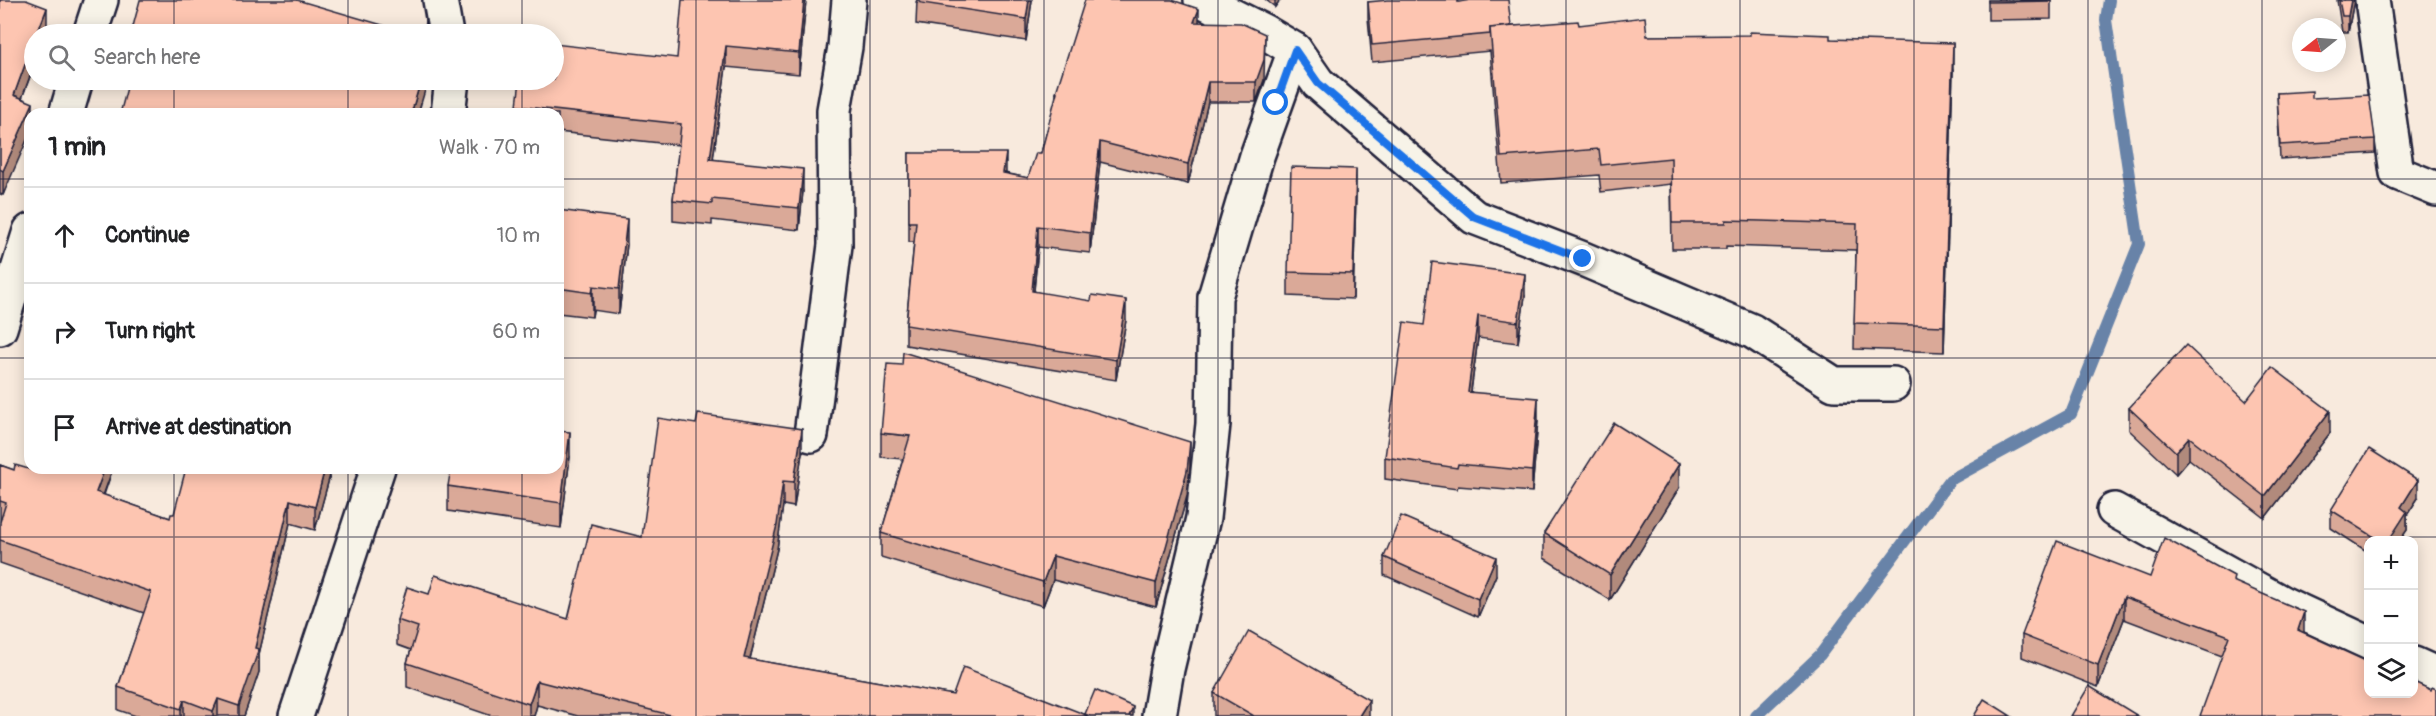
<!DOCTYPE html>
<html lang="en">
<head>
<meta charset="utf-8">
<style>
  :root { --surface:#fff; --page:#f6f6f6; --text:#202124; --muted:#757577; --line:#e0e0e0 }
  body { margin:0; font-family:Pangolin,sans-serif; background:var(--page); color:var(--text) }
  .controls { position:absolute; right:18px; bottom:18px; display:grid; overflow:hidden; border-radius:12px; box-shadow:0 3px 15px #0003 }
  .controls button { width:54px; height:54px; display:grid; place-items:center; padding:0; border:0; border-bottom:2px solid var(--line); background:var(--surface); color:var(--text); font:30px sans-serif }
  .compass { position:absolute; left:2292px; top:18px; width:54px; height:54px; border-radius:50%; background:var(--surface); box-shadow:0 3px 15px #0003; rotate:253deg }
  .stop { position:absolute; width:18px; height:18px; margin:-14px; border:4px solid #1a73e8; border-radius:50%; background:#fff }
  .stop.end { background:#1a73e8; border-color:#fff; box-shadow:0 2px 6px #0008 }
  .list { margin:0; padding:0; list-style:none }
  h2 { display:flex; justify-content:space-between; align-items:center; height:78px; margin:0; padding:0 24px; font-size:26px }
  h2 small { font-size:20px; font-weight:400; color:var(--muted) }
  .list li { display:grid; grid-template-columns:39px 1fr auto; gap:18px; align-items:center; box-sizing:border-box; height:96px; padding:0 24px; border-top:2px solid var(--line) }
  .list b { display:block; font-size:22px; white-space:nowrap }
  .list em { font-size:20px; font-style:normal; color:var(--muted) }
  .icon { flex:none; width:33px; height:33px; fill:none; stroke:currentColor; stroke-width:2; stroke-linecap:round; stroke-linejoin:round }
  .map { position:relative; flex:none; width:2436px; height:716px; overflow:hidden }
  .search { position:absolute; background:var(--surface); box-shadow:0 3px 15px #0003; left:24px; top:24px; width:540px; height:66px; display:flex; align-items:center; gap:15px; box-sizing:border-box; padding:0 21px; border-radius:33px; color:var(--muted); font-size:22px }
  .panel { position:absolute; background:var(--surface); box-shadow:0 3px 15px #0003; left:24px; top:108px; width:540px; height:366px; border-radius:18px }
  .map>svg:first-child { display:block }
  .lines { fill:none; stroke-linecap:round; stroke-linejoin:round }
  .stream { stroke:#6883a8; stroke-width:12 }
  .minor-casing { stroke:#22223b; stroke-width:38 }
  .minor { stroke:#f7f3e8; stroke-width:33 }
  .wall { fill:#daa998; stroke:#22223b; stroke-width:1.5 }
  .shaded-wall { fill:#b18a7c; stroke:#22223b; stroke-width:1.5 }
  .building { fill:#fdc5b1; stroke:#22223b; stroke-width:1.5 }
  .route { stroke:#1a73e8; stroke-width:8 }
  .grid { fill:none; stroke:#22223b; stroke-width:1.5; stroke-opacity:0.55 }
</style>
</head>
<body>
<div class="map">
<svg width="2436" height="716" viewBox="0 0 2436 716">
  <rect width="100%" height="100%" fill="#f8eadd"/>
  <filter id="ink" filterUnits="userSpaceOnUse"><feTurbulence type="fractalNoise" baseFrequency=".0167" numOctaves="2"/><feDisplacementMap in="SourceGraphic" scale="12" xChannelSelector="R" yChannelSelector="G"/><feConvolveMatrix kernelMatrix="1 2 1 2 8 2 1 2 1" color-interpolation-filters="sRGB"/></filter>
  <g filter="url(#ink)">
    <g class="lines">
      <!-- stream -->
      <polyline class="stream" points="1756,716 1820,655 1950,480 2071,414 2139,244 2106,20 2109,0"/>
      <defs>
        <g id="minor">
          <polyline points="440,0 446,34"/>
          <polyline points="1201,0 1263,31 1295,50 1318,83 1474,217 1583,259 1752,331 1834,384 1893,384"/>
          <polyline points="2372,0 2397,173 2436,189"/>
          <polyline points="90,34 101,0"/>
          <polyline points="66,114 76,80"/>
          <polyline points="448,114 452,80"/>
          <polyline points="0,328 30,231"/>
          <polyline points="811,435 835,245 834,110 845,47 849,0"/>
          <polyline points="2114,510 2282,603 2368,643"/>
          <polyline points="2414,664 2436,674"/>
          <polyline points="296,716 378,468"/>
          <polyline points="1159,716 1167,669 1203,518 1213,424 1215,297 1257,156 1295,50"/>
        </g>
      </defs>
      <!-- minor casing -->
      <use href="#minor" class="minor-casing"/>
      <!-- minor -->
      <use href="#minor" class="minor"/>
    </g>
    <!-- wall -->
    <g class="wall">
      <polygon points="0,0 47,32 22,98 33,114 3,195 0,194"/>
      <polygon points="806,0 799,74 726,67 713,159 803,191 799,230 712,220 712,225 673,221 673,200 679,145 558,132 558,114 517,114 517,106 677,58"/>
      <polygon points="917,0 1032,0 1026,41 916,24"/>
      <polygon points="1266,0 1280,0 1275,7"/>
      <polygon points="1988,0 2051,0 2051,19 1988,20"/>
      <polygon points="2337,0 2354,0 2348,32 2342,32"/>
      <polygon points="1368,2 1458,2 1511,26 1579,25 1647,36 1830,39 1953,70 1944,352 1854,349 1856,250 1726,246 1726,249 1672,249 1671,184 1601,192 1599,175 1501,183 1490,51 1372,62 1368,18"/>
      <polygon points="1199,22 1264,80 1256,102 1208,102 1188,184 1100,162 1090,253 1038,247 1034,291 1126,320 1116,380 906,345 906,325 914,242 909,242 909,153 1028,178 1041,153 1056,98 1056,92"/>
      <polygon points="2277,93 2312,98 2375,139 2375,153 2280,159"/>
      <polygon points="1356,194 1353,299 1288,296 1288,272"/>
      <polygon points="558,210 627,244 619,314 593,310 592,317 558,313"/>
      <polygon points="1525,296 1518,343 1478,338 1471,392 1538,420 1532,492 1458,486 1457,489 1385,479 1385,457 1424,325"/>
      <polygon points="2246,401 2330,433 2265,518 2189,459 2176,474 2129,430 2129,408"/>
      <polygon points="881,433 1190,466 1187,496 1156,607 1053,580 1043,606 881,557 881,533 903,459 881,457"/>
      <polygon points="802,453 794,507 783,505 777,549 750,659 953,695 1085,714 1133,716 578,716 537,705 534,716 492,716 407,687 407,663 411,650 397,645 397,620 429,594 568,619 642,537"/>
      <polygon points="570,457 561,528 448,511 448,486"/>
      <polygon points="0,465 14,470 113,468 104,495 170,518 174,514 332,468 315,530 290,523 259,654 259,672 244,716 136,716 118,710 118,687 144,613 0,563"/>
      <polygon points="1679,488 1610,600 1544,558 1544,533"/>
      <polygon points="2418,498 2407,515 2407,530 2400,540 2368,540 2368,552 2331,528 2331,510"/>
      <polygon points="1384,557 1496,575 1478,617 1384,575"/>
      <polygon points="2150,577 2234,582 2304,632 2431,690 2436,716 2222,656 2124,619 2098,687 2022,657 2022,635"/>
      <polygon points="1214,693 1369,716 1214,716"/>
    </g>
    <!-- shaded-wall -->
    <g class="shaded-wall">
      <polygon points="804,0 806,0 799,74 799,53"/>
      <polygon points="1029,0 1032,0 1026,41 1026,19"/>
      <polygon points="1275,0 1280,0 1275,7"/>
      <polygon points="2351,0 2354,0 2348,32 2348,16"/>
      <polygon points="47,8 47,32 46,34 37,34"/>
      <polygon points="1199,9 1199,29 1194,22"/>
      <polygon points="1265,34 1264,80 1256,102 1256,82"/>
      <polygon points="34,40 34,65 14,120 14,95"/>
      <polygon points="1953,43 1953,70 1944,352 1944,326"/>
      <polygon points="726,46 726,67 710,180 710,159"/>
      <polygon points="421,80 428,80 418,114 411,114"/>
      <polygon points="1208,82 1208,102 1188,184 1188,164"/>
      <polygon points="33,103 33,114 30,114 30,133 3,195 3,171"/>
      <polygon points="1100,142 1100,162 1090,253 1090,233"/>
      <polygon points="1006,153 1006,173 1003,173"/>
      <polygon points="803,169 803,191 799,230 799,208"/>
      <polygon points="1356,169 1356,194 1353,299 1353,274"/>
      <polygon points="627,219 627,244 619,314 619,289"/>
      <polygon points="1038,226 1038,247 1032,311 1032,291"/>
      <polygon points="1525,274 1525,296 1518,343 1518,322"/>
      <polygon points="593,286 593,310 592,317 592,293"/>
      <polygon points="1126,300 1126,320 1116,380 1116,360"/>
      <polygon points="1478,316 1478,338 1468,413 1468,392"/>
      <polygon points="1538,398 1538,420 1532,492 1532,471"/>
      <polygon points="2330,411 2330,433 2265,518 2265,496"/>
      <polygon points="802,429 802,453 794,507 794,482"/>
      <polygon points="570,432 570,457 561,528 561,503"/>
      <polygon points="2189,437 2189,459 2176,474 2176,452"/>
      <polygon points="1190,442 1190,466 1187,496 1156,607 1156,583"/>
      <polygon points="1679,464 1679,488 1610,600 1610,575"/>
      <polygon points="105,468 113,468 96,515 96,492"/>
      <polygon points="325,468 332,468 315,530 315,507"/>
      <polygon points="2418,480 2418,498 2407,515 2407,530 2400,540 2389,540 2401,507"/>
      <polygon points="783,481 783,505 777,549 744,683 744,658"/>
      <polygon points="290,500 290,523 259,654 259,672 244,716 239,716 239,706 255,648"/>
      <polygon points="1053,556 1053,580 1043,606 1043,582"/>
      <polygon points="1496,557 1496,575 1478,617 1478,599"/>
      <polygon points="2124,597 2124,619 2098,687 2098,665"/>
      <polygon points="2304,612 2304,634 2298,630"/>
      <polygon points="537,681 537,705 534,716 529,716 529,704"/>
      <polygon points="218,699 218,716 213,716 213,711"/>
      <polygon points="184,700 184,716 181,716 181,709"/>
      <polygon points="1369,700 1369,716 1359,716"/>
      <polygon points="1133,707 1133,716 1129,716"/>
    </g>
    <!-- building -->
    <g class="building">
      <polygon points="0,0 26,0 47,8 37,34 34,34 34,40 14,95 33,103 3,171 0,169"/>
      <polygon points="140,0 297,0 413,34 131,34"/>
      <polygon points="682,0 804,0 799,53 726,46 710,159 803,169 799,208 712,199 712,204 673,200 681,124 517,106 520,80 554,80 554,44 677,58"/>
      <polygon points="917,0 1029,0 1026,19 916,2"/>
      <polygon points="1085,0 1172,0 1199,9 1194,22 1241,23 1265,34 1264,60 1256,82 1208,82 1188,164 1100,142 1090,233 1038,226 1032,291 1091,301 1092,295 1126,300 1116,360 906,325 916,222 909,222 909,153 1006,153 1003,173 1028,178 1036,153 1041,153 1057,92 1056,92"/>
      <polygon points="1388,0 1458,0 1458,2 1470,0 1508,0 1511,26 1490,28 1490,34 1372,45 1368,2"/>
      <polygon points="1988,0 2051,0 2051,1 1988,2"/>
      <polygon points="2339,0 2351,0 2348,16 2342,16"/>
      <polygon points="1645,17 1647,36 1750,35 1750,32 1830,35 1830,39 1953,43 1944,326 1854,323 1857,224 1726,220 1726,223 1672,223 1671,158 1601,165 1599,149 1501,157 1490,28 1578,21 1579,25"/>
      <polygon points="129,80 421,80 411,114 120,114"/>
      <polygon points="2312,91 2312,98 2369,95 2375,139 2280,145 2277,93"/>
      <polygon points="1291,167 1356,169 1353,274 1288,272"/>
      <polygon points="558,210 627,219 619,289 593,286 592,293 558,288"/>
      <polygon points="1432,262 1525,274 1518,322 1478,316 1468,392 1538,398 1532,471 1458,464 1457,468 1385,457 1404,322 1424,325"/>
      <polygon points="2186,345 2246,401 2272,367 2330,411 2265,496 2189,437 2176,452 2129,408"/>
      <polygon points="903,352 1190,442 1187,471 1156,583 1053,556 1043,582 881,533 910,436 881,433 887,364 902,365"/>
      <polygon points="698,414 802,429 794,482 783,481 777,525 744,658 953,695 963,667 1089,716 674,716 537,681 529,704 407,663 418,627 397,620 407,587 429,594 435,575 568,619 591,524 642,537 658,418 696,424"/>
      <polygon points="1614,423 1679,464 1610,575 1544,533"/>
      <polygon points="558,431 570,432 561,503 448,486 451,468 558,468"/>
      <polygon points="2369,449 2418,480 2401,507 2407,512 2389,540 2379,540 2331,510"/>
      <polygon points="0,465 14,470 15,465 32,470 32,468 105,468 96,492 170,518 171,514 174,514 186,468 325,468 315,507 290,500 255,648 259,649 239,706 218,699 213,711 184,700 181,709 118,687 151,592 0,540 0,522 6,503 0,501"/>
      <polygon points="1401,516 1496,557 1478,599 1384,557"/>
      <polygon points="2164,538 2234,576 2233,581 2304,612 2298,630 2368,662 2368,693 2414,693 2414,682 2431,690 2432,687 2436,689 2436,716 2200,716 2229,636 2124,597 2098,665 2022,635 2057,541 2150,577"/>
      <polygon points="1249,631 1369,700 1359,716 1254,716 1214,693"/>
      <polygon points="2089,686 2138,716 2071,716"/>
      <polygon points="1095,690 1133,707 1129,716 1090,716 1085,714"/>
      <polygon points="1984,699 2011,716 1974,716"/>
    </g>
  </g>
  <g class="lines" filter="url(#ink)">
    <!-- route -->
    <polyline class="route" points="1276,103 1295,50 1318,83 1474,217 1583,259"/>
  </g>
  <!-- grid -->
  <path class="grid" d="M174,0V34M348,0V34M522,0V34M696,0V716M870,0V716M1044,0V716M1218,0V716M1392,0V716M1566,0V716M1740,0V716M1914,0V716M2088,0V716M2262,0V716M174,80V114M348,80V114M522,80V114M0,179H30M558,179H2436M0,358H30M558,358H2436M174,468V716M348,468V716M522,468V716M0,537H2436"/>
</svg>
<div class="controls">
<button>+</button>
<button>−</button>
<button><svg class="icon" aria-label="layers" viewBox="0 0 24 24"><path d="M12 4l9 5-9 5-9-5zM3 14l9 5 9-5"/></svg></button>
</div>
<svg class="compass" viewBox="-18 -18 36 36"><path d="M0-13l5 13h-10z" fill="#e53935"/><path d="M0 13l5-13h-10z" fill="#757577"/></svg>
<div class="stop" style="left:1276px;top:103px"></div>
<div class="stop end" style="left:1583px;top:259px"></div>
<div class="search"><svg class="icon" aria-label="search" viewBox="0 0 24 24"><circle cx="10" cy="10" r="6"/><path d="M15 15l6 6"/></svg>Search here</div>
<section class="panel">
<h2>1 min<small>Walk · 70 m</small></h2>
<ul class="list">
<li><svg class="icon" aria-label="ahead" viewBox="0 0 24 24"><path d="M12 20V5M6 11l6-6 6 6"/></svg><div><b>Continue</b></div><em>10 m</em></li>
<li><svg class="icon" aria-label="right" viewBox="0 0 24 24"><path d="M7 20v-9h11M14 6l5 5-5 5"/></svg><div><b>Turn right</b></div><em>60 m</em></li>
<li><svg class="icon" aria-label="arrive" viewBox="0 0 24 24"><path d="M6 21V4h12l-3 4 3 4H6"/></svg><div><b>Arrive at destination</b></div></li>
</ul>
</section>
</div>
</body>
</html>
